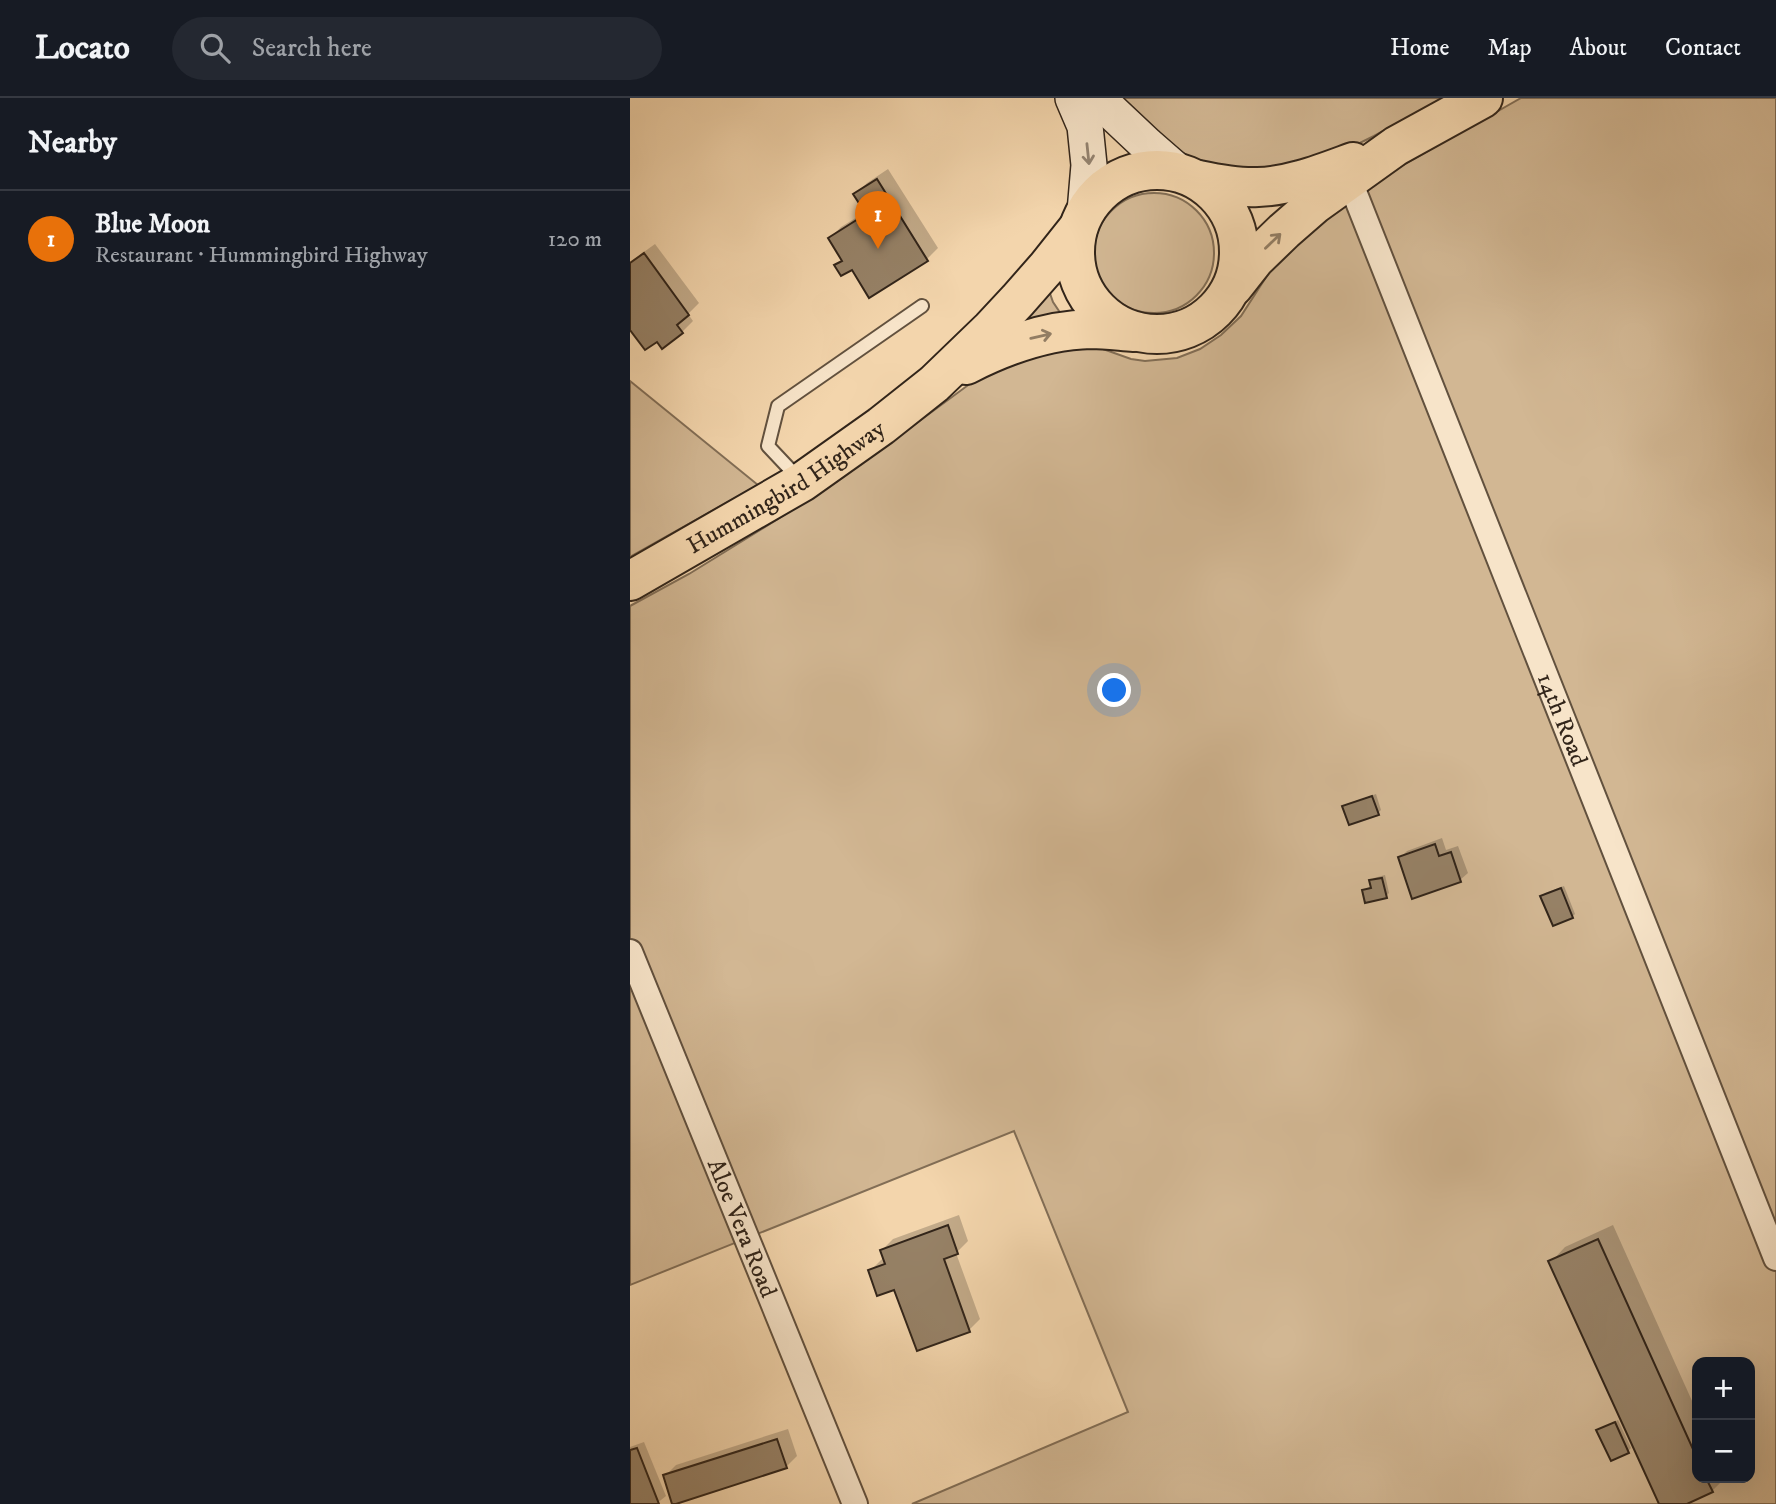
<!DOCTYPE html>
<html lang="en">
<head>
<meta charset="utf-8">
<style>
  :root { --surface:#171b24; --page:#242831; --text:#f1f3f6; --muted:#9ea1a6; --line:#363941; --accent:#c59692 }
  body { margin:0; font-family:"IM FELL DW Pica",serif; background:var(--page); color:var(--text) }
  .controls { position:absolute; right:21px; bottom:21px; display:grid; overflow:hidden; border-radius:14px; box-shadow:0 7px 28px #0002 }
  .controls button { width:63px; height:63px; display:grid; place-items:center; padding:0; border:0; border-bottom:2px solid var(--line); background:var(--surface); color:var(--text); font:35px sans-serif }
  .you { position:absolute; left:485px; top:593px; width:24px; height:24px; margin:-18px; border:5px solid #fff; border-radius:50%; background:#1a73e8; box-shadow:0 0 0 10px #1a73e833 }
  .badge { display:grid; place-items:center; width:46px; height:46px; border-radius:50%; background:var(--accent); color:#fff; font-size:23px; font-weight:700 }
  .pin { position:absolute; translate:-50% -58px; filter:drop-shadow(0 2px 4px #0008) }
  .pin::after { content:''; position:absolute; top:37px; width:24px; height:21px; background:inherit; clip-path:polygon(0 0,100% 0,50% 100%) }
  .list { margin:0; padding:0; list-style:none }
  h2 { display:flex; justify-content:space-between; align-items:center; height:91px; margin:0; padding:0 28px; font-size:30px }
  h2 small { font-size:23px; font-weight:400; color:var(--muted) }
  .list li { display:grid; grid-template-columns:46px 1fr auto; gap:21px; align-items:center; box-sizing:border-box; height:98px; padding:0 28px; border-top:2px solid var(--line) }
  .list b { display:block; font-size:26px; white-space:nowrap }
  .list p { margin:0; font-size:23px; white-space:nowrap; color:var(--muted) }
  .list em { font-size:23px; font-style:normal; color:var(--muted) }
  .icon { flex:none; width:38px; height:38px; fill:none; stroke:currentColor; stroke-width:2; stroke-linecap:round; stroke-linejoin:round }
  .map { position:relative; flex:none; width:1146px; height:1406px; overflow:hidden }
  header { display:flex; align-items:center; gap:42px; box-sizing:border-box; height:98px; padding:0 35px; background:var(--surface); border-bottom:2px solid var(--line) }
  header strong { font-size:33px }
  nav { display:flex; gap:38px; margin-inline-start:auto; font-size:24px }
  .search { width:490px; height:63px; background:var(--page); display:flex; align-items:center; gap:18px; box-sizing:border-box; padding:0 24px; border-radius:38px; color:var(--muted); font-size:26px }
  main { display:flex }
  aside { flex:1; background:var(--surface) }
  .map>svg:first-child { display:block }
  .green { fill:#d2b793; stroke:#826e56; stroke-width:2; fill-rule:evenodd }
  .shadow { fill:#0003 }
  .building { fill:#968166; stroke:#32251a; stroke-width:2 }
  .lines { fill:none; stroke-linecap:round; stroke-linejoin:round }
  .lane-casing { stroke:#62513e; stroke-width:16 }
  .street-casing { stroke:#62513e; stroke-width:28 }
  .secondary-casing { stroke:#32251a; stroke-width:38 }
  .primary-casing { stroke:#32251a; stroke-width:42 }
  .lane { stroke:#f7e4c9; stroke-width:12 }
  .street { stroke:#f7e4c9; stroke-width:24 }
  .secondary { stroke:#f7e4c9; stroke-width:35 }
  .primary { stroke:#f3d5ac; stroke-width:38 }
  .oneway { stroke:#948472 }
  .oneway2 { stroke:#927d63 }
  .labels { text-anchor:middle; stroke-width:6; stroke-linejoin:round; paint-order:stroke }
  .street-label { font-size:24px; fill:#32251a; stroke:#f7e4c9 }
</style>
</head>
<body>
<header>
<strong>Locato</strong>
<div class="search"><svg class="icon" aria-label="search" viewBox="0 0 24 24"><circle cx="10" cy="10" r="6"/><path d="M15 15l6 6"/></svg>Search here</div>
<nav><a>Home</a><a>Map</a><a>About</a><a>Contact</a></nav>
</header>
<main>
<aside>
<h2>Nearby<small></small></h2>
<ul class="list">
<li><span class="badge" style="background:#e8710a">1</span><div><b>Blue Moon</b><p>Restaurant · Hummingbird Highway</p></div><em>120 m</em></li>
</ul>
</aside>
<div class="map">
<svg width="1146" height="1406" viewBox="0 0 1146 1406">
  <rect width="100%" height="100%" fill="#f3d5ac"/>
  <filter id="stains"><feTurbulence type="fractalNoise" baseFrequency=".00286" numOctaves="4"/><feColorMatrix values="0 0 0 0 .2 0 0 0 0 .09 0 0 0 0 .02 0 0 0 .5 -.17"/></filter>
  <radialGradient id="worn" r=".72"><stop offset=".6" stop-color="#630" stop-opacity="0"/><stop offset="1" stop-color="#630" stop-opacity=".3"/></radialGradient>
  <!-- green -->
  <g class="green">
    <polygon points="491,0 814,0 744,38 685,67 648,77 591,71 561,60 536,43"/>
    <path d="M891,0H1146V1406H282L498,1314L384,1033L0,1187V508L59,476L148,421L238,361L345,282L371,268L448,247L473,251L501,261L515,263L547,260L570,251L591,237L611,218L651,156L682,127L761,74ZM1067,1264H1120V1380H1067Z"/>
    <circle cx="524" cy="155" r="60"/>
    <polygon points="416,184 423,204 433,219 394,225 391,218"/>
    <polygon points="0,283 128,387 0,459"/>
  </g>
  <!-- shadow -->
  <g class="shadow">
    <polygon points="258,71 308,150 297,161 240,198 222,169 207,168 213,161 200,140 211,129 237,113 226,96 237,85"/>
    <polygon points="25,146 69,205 58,216 63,223 52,234 27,241 0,229 0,164"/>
    <polygon points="746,696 751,712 748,715 714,709 718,706"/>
    <polygon points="812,740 816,752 828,748 838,775 830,782 783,798 770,760 777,753"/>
    <polygon points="755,777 759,795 756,798 734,793 737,790 743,788 741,783 744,780"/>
    <polygon points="934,788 945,816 942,819 912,798 915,795"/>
    <polygon points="329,1117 338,1143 326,1155 350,1221 339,1232 240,1173 251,1162 254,1160 252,1152 263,1141"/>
    <polygon points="983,1127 1067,1314 1067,1380 1095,1380 1082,1393 1053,1406 1030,1406 921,1164 935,1149"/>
    <polygon points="988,1322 1001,1350 998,1353 968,1333"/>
    <polygon points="158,1331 167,1358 156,1369 35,1378 46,1367"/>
    <polygon points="14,1344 36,1398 26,1406 0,1406 0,1349"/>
  </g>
  <!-- building -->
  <g class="building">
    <polygon points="247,81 298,163 239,200 222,172 211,178 204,167 212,163 198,140 236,116 223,96"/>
    <polygon points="14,155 59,217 47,227 53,235 32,251 27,244 15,252 0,232 0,165"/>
    <polygon points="742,698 749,717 719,727 712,708"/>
    <polygon points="805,746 809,758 821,754 831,784 782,801 768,759"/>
    <polygon points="752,780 757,800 735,805 732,792 741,790 739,782"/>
    <polygon points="931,790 943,820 923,828 910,798"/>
    <polygon points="318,1127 328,1156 314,1161 340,1234 287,1253 264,1192 247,1198 238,1172 255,1166 250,1152"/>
    <polygon points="968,1141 1067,1360 1067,1380 1076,1380 1083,1394 1057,1406 1029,1406 918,1163"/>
    <polygon points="985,1324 999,1355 981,1363 966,1332"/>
    <polygon points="147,1341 157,1370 46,1406 42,1406 33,1377"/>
    <polygon points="7,1350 29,1406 0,1406 0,1352"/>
  </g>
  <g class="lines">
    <defs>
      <polyline id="lane" points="170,382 138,348 148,308 292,208"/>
      <g id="street">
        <path id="s1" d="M719,81L1146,1160"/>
        <path id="s2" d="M0,854L225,1406"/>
      </g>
      <g id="secondary">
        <polyline points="443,0 455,28 459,67 455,114"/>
        <polyline points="467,0 517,47 548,74"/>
      </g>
      <g id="primary">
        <circle cx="527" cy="154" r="82"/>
        <path d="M569,82C588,86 608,90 628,89C661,88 693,75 723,64"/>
        <polyline points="603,189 625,161 654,133 685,106 766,48 853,0"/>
        <path d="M336,267C375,247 416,232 461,231C475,231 490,233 504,234"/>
        <path id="s3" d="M0,483L172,384L251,328L304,286L361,231L388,202L417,169L448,130"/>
      </g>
    </defs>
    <!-- lane casing -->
    <use href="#lane" class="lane-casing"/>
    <!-- street casing -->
    <use href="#street" class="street-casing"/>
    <!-- secondary casing -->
    <use href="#secondary" class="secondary-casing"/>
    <!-- primary casing -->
    <use href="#primary" class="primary-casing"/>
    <!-- lane -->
    <use href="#lane" class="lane"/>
    <!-- street -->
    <use href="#street" class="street"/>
    <!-- secondary -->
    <use href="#secondary" class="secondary"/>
    <!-- primary -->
    <use href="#primary" class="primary"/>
  </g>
  <!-- one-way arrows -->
  <defs><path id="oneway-shaft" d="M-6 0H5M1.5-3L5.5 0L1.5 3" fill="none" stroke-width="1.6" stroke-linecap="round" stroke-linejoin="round" transform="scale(1.75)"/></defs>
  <use class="oneway" href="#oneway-shaft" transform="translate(458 56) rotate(84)"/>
  <g class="oneway2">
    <use href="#oneway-shaft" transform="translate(643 143) rotate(-44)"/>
    <use href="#oneway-shaft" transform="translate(411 238) rotate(-13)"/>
  </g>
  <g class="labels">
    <!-- street labels -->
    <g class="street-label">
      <text dy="8" stroke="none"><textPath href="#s3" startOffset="182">Hummingbird Highway</textPath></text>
      <text dy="8" stroke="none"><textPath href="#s1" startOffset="581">14th Road</textPath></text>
      <text dy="8" stroke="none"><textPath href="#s2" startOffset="298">Aloe Vera Road</textPath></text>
    </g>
  </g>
  <rect width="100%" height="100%" filter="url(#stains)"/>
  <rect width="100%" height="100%" fill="url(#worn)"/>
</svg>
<div class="controls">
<button>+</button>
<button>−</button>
</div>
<div class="you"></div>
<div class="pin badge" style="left:248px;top:151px;background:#e8710a">1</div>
</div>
</main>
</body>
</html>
